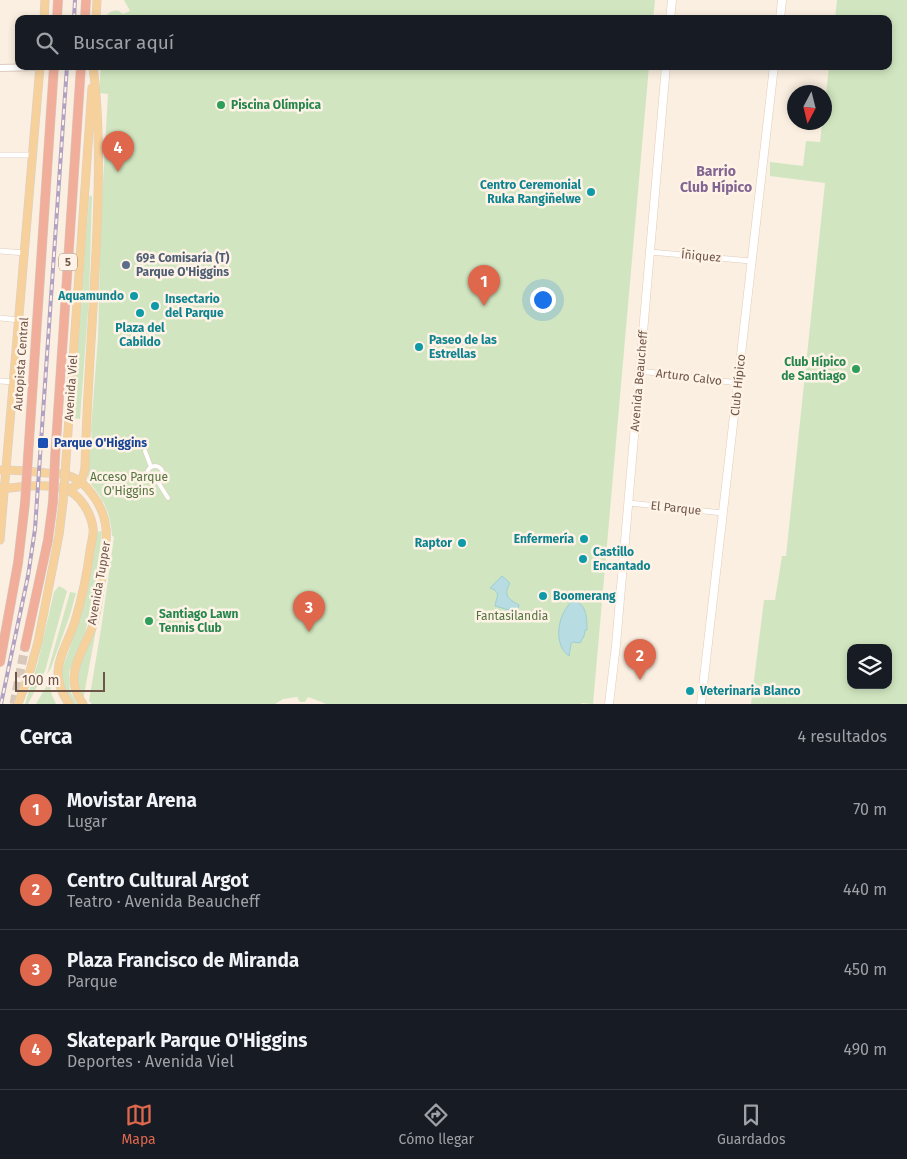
<!DOCTYPE html>
<html lang="es">
<head>
<meta charset="utf-8">
<style>
  :root { --surface:#171b24; --page:#242831; --text:#f1f3f6; --muted:#9ea1a6; --line:#363941; --accent:#de674c }
  body { margin:0; font-family:"Fira Sans",sans-serif; background:var(--page); color:var(--text) }
  .controls { position:absolute; right:15px; bottom:15px; display:grid; overflow:hidden; border-radius:10px; box-shadow:0 2px 8px #0003 }
  .controls button { width:45px; height:45px; display:grid; place-items:center; padding:0; border:0; border-bottom:1px solid var(--line); background:var(--surface); color:var(--text); font:25px sans-serif }
  .compass { position:absolute; left:787px; top:85px; width:45px; height:45px; border-radius:50%; background:var(--surface); box-shadow:0 2px 8px #0003; rotate:187deg }
  .scale { position:absolute; left:15px; bottom:12px; width:90px; box-sizing:border-box; padding-left:5px; border:2px solid #6f5549; border-top:0; font-size:14px; line-height:18px; white-space:nowrap; color:#6f5549; -webkit-text-stroke:4px #fef3e6; paint-order:stroke }
  .you { position:absolute; left:542px; top:299px; width:18px; height:18px; margin:-12px; border:4px solid #fff; border-radius:50%; background:#1a73e8; box-shadow:0 0 0 8px #1a73e833 }
  .badge { display:grid; place-items:center; width:32px; height:32px; border-radius:50%; background:var(--accent); color:#fff; font-size:16px; font-weight:700 }
  .pin { position:absolute; translate:-50% -41px; filter:drop-shadow(0 1px 2px #0008) }
  .pin::after { content:''; position:absolute; top:26px; width:18px; height:15px; background:inherit; clip-path:polygon(0 0,100% 0,50% 100%) }
  .list { margin:0; padding:0; list-style:none }
  h2 { display:flex; justify-content:space-between; align-items:center; height:65px; margin:0; padding:0 20px; font-size:21px }
  h2 small { font-size:16px; font-weight:400; color:var(--muted) }
  .list li { display:grid; grid-template-columns:32px 1fr auto; gap:15px; align-items:center; box-sizing:border-box; height:80px; padding:0 20px; border-top:1px solid var(--line) }
  .list b { display:block; font-size:19px; white-space:nowrap }
  .list p { margin:0; font-size:16px; white-space:nowrap; color:var(--muted) }
  .list em { font-size:16px; font-style:normal; color:var(--muted) }
  .icon { flex:none; width:28px; height:28px; fill:none; stroke:currentColor; stroke-width:2; stroke-linecap:round; stroke-linejoin:round }
  .map { position:relative; flex:none; width:907px; height:704px; overflow:hidden }
  .search { position:absolute; background:var(--surface); box-shadow:0 2px 8px #0003; left:15px; right:15px; top:15px; height:55px; display:flex; align-items:center; gap:12px; box-sizing:border-box; padding:0 18px; border-radius:10px; color:var(--muted); font-size:19px }
  .sheet { height:385px; background:var(--surface) }
  nav { display:flex; justify-content:space-around; align-items:center; box-sizing:border-box; height:70px; border-top:1px solid var(--line); background:var(--surface); font-size:14px; color:var(--muted) }
  nav a { display:grid; justify-items:center; gap:2px }
  nav .on { color:var(--accent) }
  .map>svg:first-child { display:block }
  .green { fill:#d1e6c0; fill-rule:evenodd }
  .water { fill:#b7dde2; stroke:#9ecdd3 }
  .lines { fill:none; stroke-linecap:round; stroke-linejoin:round }
  .motorway-tunnel { stroke:#d7c8ba; stroke-width:9; stroke-dasharray:9 4.5; stroke-linecap:butt }
  .pedestrian-casing { stroke:#decbbd; stroke-width:5 }
  .minor-casing { stroke:#decbbd; stroke-width:6 }
  .tertiary-casing { stroke:#decbbd; stroke-width:8 }
  .secondary-casing { stroke:#e2ccbb; stroke-width:9 }
  .primary-casing { stroke:#d7cfcc; stroke-width:9 }
  .motorway-casing { stroke:#d7cfcc; stroke-width:10 }
  .pedestrian { stroke:#fff; stroke-width:4 }
  .minor { stroke:#fff; stroke-width:5 }
  .tertiary { stroke:#fff; stroke-width:6 }
  .secondary { stroke:#fff; stroke-width:8 }
  .primary { stroke:#f6d19c; stroke-width:8 }
  .motorway { stroke:#f1ae9a; stroke-width:9 }
  .rail-casing { stroke:#b1a1c2; stroke-width:4 }
  .rail { stroke:#fef3e6; stroke-width:2; stroke-dasharray:5.5; stroke-linecap:butt }
  .primary-bridge-casing { stroke:#d7cfcc; stroke-width:9; stroke-linecap:butt }
  .motorway-bridge-casing { stroke:#d7cfcc; stroke-width:10; stroke-linecap:butt }
  .primary-bridge { stroke:#f6d19c; stroke-width:8 }
  .motorway-bridge { stroke:#f1ae9a; stroke-width:9 }
  .leisure-dot { fill:#2e9e5b; stroke:#fef3e6; stroke-width:2 }
  .culture-dot { fill:#0f9aa8; stroke:#fef3e6; stroke-width:2 }
  .service-dot { fill:#5c6f8a; stroke:#fef3e6; stroke-width:2 }
  .transit-dot { fill:#1a4fb4; stroke:#fef3e6; stroke-width:2 }
  .labels { text-anchor:middle; stroke-width:5; stroke-linejoin:round; paint-order:stroke }
  .shield { fill:#fef3e6; stroke:#9a8478; stroke-width:1 }
  .shield-label { font-size:11px; font-weight:bold; fill:#6f5549 }
  .leisure-label { font-size:12px; font-weight:bold; fill:#27864d; stroke:#fef3e6; text-anchor:start }
  .culture-label { font-size:12px; font-weight:bold; fill:#0d838f; stroke:#fef3e6; text-anchor:start }
  .street-label { font-size:12px; fill:#6f5549; stroke:#fef3e6 }
  .service-label { font-size:12px; font-weight:bold; fill:#4e5e75; stroke:#fef3e6; text-anchor:start }
  .transit-label { font-size:12px; font-weight:bold; fill:#164399; stroke:#fef3e6; text-anchor:start }
  .park-label { font-size:12px; fill:#547542; stroke:#fef3e6 }
  .neighbourhood-label { font-size:14px; font-weight:bold; fill:#816592; stroke:#fef3e6 }
</style>
</head>
<body>
<div class="map">
<svg width="907" height="704" viewBox="0 0 907 704">
  <rect width="100%" height="100%" fill="#faefe0"/>
  <!-- green -->
  <g class="green">
    <path d="M124,0H655L653,19H104C107,13 113,9 119,11L123,14L130,11Z"/>
    <path d="M837,0H907V704H751L764,600H775L782,556H786L825,183L770,176V162L803,166L806,141L820,142L822,123L824,122L825,104L829,66H888V19H835ZM851,648H888V685H851Z"/>
    <path d="M101,66H649L593,704L582,703L581,704H326L319,701L308,697L305,702H300L297,697L283,699L275,704H92L89,701L101,629L114,537L112,536C110,511 104,500 88,480V478L89,441L92,440L91,429L98,338L101,217L108,94L99,93Z"/>
    <polygon points="91,195 92,197 89,298 80,419 73,418 89,197"/>
    <polygon points="102,531 97,574 92,605 85,633 69,672 70,691 77,704 71,704 62,682 62,670 80,618 84,603 97,532"/>
    <polygon points="59,586 63,588 67,591 45,671 28,704 25,704 38,662 54,592"/>
    <polygon points="70,592 76,593 70,615 51,668 47,674"/>
    <polygon points="98,619 84,695 84,701 77,684 77,673"/>
    <polygon points="49,682 52,695 56,704 36,704"/>
  </g>
  <!-- water -->
  <g class="water">
    <path d="M502,576L510,583C503,595 508,599 519,605L518,609L516,612L495,606C496,598 502,592 490,588Z"/>
    <path d="M573,601C587,603 587,619 587,630H585L584,636L580,643L573,642L571,644L569,656C552,644 558,612 573,601Z"/>
  </g>
  <g class="lines">
    <!-- motorway-tunnel -->
    <polyline class="motorway-tunnel" points="14,704 25,647"/>
    <defs>
      <g id="pedestrian">
        <polyline points="145,451 151,467"/>
        <circle cx="155" cy="474" r="8"/>
        <polyline points="158,482 168,498"/>
      </g>
      <g id="minor">
        <polyline points="0,155 33,155"/>
        <polyline points="0,251 25,253"/>
        <polyline points="650,252 751,261"/>
        <polyline points="0,318 19,320"/>
        <polyline points="640,371 738,383"/>
        <polyline points="0,381 14,382"/>
        <polyline points="629,503 723,513"/>
      </g>
      <polyline id="tertiary" points="0,68 40,67"/>
      <g id="secondary">
        <polyline points="670,19 672,0"/>
        <polyline points="780,19 782,0"/>
        <polyline points="609,704 616,645 666,66"/>
        <polyline points="701,704 774,66"/>
      </g>
      <g id="primary">
        <polyline points="44,19 45,0"/>
        <polyline points="96,19 97,0"/>
        <polyline points="66,460 92,88"/>
        <path d="M0,470C15,470 30,471 46,473C54,473 64,473 72,477C80,480 87,487 92,494C113,521 106,546 102,577C99,592 98,608 94,622C85,651 61,674 83,704"/>
        <path d="M0,489C21,487 45,483 65,489C80,494 91,513 93,528C94,535 91,543 90,551C87,574 82,598 75,621C70,638 59,654 58,672C58,684 62,694 69,704"/>
        <path d="M65,489C80,487 83,481 85,467C87,388 94,308 97,229C99,175 100,120 93,66"/>
        <polyline points="0,540 40,66"/>
        <polyline points="18,704 30,671 38,642 59,535 63,502"/>
      </g>
      <g id="motorway">
        <polyline points="57,19 58,0"/>
        <polyline points="85,19 86,0"/>
        <polyline points="28,457 54,66"/>
        <polyline points="55,458 81,66"/>
        <polyline points="25,647 48,540 53,502"/>
        <polyline points="0,662 18,563 25,503"/>
      </g>
    </defs>
    <!-- pedestrian casing -->
    <use href="#pedestrian" class="pedestrian-casing"/>
    <!-- minor casing -->
    <use href="#minor" class="minor-casing"/>
    <!-- tertiary casing -->
    <use href="#tertiary" class="tertiary-casing"/>
    <!-- secondary casing -->
    <use href="#secondary" class="secondary-casing"/>
    <!-- primary casing -->
    <use href="#primary" class="primary-casing"/>
    <!-- motorway casing -->
    <use href="#motorway" class="motorway-casing"/>
    <!-- pedestrian -->
    <use href="#pedestrian" class="pedestrian"/>
    <!-- minor -->
    <use href="#minor" class="minor"/>
    <!-- tertiary -->
    <use href="#tertiary" class="tertiary"/>
    <!-- secondary -->
    <use href="#secondary" class="secondary"/>
    <!-- primary -->
    <use href="#primary" class="primary"/>
    <!-- motorway -->
    <use href="#motorway" class="motorway"/>
    <defs>
      <g id="rail">
        <polyline points="74,19 75,0"/>
        <polyline points="1,704 28,576 35,529 67,66"/>
      </g>
    </defs>
    <!-- rail casing -->
    <use href="#rail" class="rail-casing"/>
    <!-- rail -->
    <use href="#rail" class="rail"/>
    <defs>
      <polyline id="primary-bridge" points="63,502 66,460"/>
      <g id="motorway-bridge">
        <polyline points="53,502 55,458"/>
        <polyline points="25,503 28,457"/>
      </g>
    </defs>
    <!-- primary-bridge casing -->
    <use href="#primary-bridge" class="primary-bridge-casing"/>
    <!-- motorway-bridge casing -->
    <use href="#motorway-bridge" class="motorway-bridge-casing"/>
    <!-- primary-bridge -->
    <use href="#primary-bridge" class="primary-bridge"/>
    <!-- motorway-bridge -->
    <use href="#motorway-bridge" class="motorway-bridge"/>
  </g>
  <!-- markers -->
  <g class="leisure-dot">
    <circle cx="221" cy="105" r="5"/>
    <circle cx="856" cy="369" r="5"/>
    <circle cx="149" cy="621" r="5"/>
  </g>
  <g class="culture-dot">
    <circle cx="591" cy="192" r="5"/>
    <circle cx="134" cy="296" r="5"/>
    <circle cx="155" cy="306" r="5"/>
    <circle cx="140" cy="313" r="5"/>
    <circle cx="419" cy="347" r="5"/>
    <circle cx="584" cy="539" r="5"/>
    <circle cx="462" cy="543" r="5"/>
    <circle cx="583" cy="559" r="5"/>
    <circle cx="543" cy="596" r="5"/>
    <circle cx="690" cy="691" r="5"/>
  </g>
  <circle class="service-dot" cx="126" cy="265" r="5"/>
  <rect class="transit-dot" x="37" y="437" width="12" height="12" rx="2.5"/>
  <g class="labels">
    <!-- shield labels -->
    <rect class="shield" x="59" y="253.5" width="18" height="17" rx="4"/>
    <g class="shield-label">
      <text x="68" y="266">5</text>
    </g>
    <!-- leisure labels -->
    <g class="leisure-label">
      <text x="231" y="109">Piscina Olímpica</text>
      <text x="846" y="366" text-anchor="end">Club Hípico<tspan x="846" dy="14">de Santiago</tspan></text>
      <text x="159" y="618">Santiago Lawn<tspan x="159" dy="14">Tennis Club</tspan></text>
    </g>
    <!-- culture labels -->
    <g class="culture-label">
      <text x="581" y="189" text-anchor="end">Centro Ceremonial<tspan x="581" dy="14">Ruka Rangiñelwe</tspan></text>
      <text x="124" y="300" text-anchor="end">Aquamundo</text>
      <text x="165" y="303">Insectario<tspan x="165" dy="14">del Parque</tspan></text>
      <text x="140" y="332" text-anchor="middle">Plaza del<tspan x="140" dy="14">Cabildo</tspan></text>
      <text x="429" y="344">Paseo de las<tspan x="429" dy="14">Estrellas</tspan></text>
      <text x="574" y="543" text-anchor="end">Enfermería</text>
      <text x="452" y="547" text-anchor="end">Raptor</text>
      <text x="593" y="556">Castillo<tspan x="593" dy="14">Encantado</tspan></text>
      <text x="553" y="600">Boomerang</text>
      <text x="700" y="695">Veterinaria Blanco</text>
    </g>
    <!-- street labels -->
    <g class="street-label">
      <text transform="translate(701 256) rotate(5)" y="4">Íñiquez</text>
      <text transform="translate(21 364) rotate(-86)" y="4">Autopista Central</text>
      <text transform="translate(689 377) rotate(7)" y="4">Arturo Calvo</text>
      <text transform="translate(639 381) rotate(-85)" y="4">Avenida Beaucheff</text>
      <text transform="translate(738 385) rotate(-84)" y="4">Club Hípico</text>
      <text transform="translate(71 388) rotate(-86)" y="4">Avenida Viel</text>
      <text transform="translate(676 508) rotate(6)" y="4">El Parque</text>
      <text transform="translate(99 583) rotate(-80)" y="4">Avenida Tupper</text>
    </g>
    <!-- service labels -->
    <g class="service-label">
      <text x="136" y="262">69ª Comisaría (T)<tspan x="136" dy="14">Parque O'Higgins</tspan></text>
    </g>
    <!-- transit labels -->
    <g class="transit-label">
      <text x="54" y="447">Parque O'Higgins</text>
    </g>
    <!-- park labels -->
    <g class="park-label">
      <text x="129" y="481">Acceso Parque<tspan x="129" dy="14">O'Higgins</tspan></text>
      <text x="512" y="620">Fantasilandia</text>
    </g>
    <!-- neighbourhood labels -->
    <g class="neighbourhood-label">
      <text x="716" y="176">Barrio<tspan x="716" dy="16">Club Hípico</tspan></text>
    </g>
  </g>
</svg>
<div class="controls">
<button><svg class="icon" aria-label="layers" viewBox="0 0 24 24"><path d="M12 4l9 5-9 5-9-5zM3 14l9 5 9-5"/></svg></button>
</div>
<svg class="compass" viewBox="-18 -18 36 36"><path d="M0-13l5 13h-10z" fill="#e53935"/><path d="M0 13l5-13h-10z" fill="#9ea1a6"/></svg>
<div class="scale">100 m</div>
<div class="you"></div>
<div class="pin badge" style="left:484px;top:306px">1</div>
<div class="pin badge" style="left:640px;top:680px">2</div>
<div class="pin badge" style="left:309px;top:632px">3</div>
<div class="pin badge" style="left:118px;top:172px">4</div>
<div class="search"><svg class="icon" aria-label="search" viewBox="0 0 24 24"><circle cx="10" cy="10" r="6"/><path d="M15 15l6 6"/></svg>Buscar aquí</div>
</div>
<section class="sheet">
<h2>Cerca<small>4 resultados</small></h2>
<ul class="list">
<li><span class="badge">1</span><div><b>Movistar Arena</b><p>Lugar</p></div><em>70 m</em></li>
<li><span class="badge">2</span><div><b>Centro Cultural Argot</b><p>Teatro · Avenida Beaucheff</p></div><em>440 m</em></li>
<li><span class="badge">3</span><div><b>Plaza Francisco de Miranda</b><p>Parque</p></div><em>450 m</em></li>
<li><span class="badge">4</span><div><b>Skatepark Parque O'Higgins</b><p>Deportes · Avenida Viel</p></div><em>490 m</em></li>
</ul>
</section>
<nav>
<a class="on"><svg class="icon" aria-label="map" viewBox="0 0 24 24"><path d="M3 6l6-2 6 2 6-2v14l-6 2-6-2-6 2zM9 4v14M15 6v14"/></svg>Mapa</a>
<a><svg class="icon" aria-label="directions" viewBox="0 0 24 24"><path d="M12 3l9 9-9 9-9-9zM9 14v-3h6M13 9l2 2-2 2"/></svg>Cómo llegar</a>
<a><svg class="icon" aria-label="saved" viewBox="0 0 24 24"><path d="M7 4h10v16l-5-4-5 4z"/></svg>Guardados</a>
</nav>
</body>
</html>
